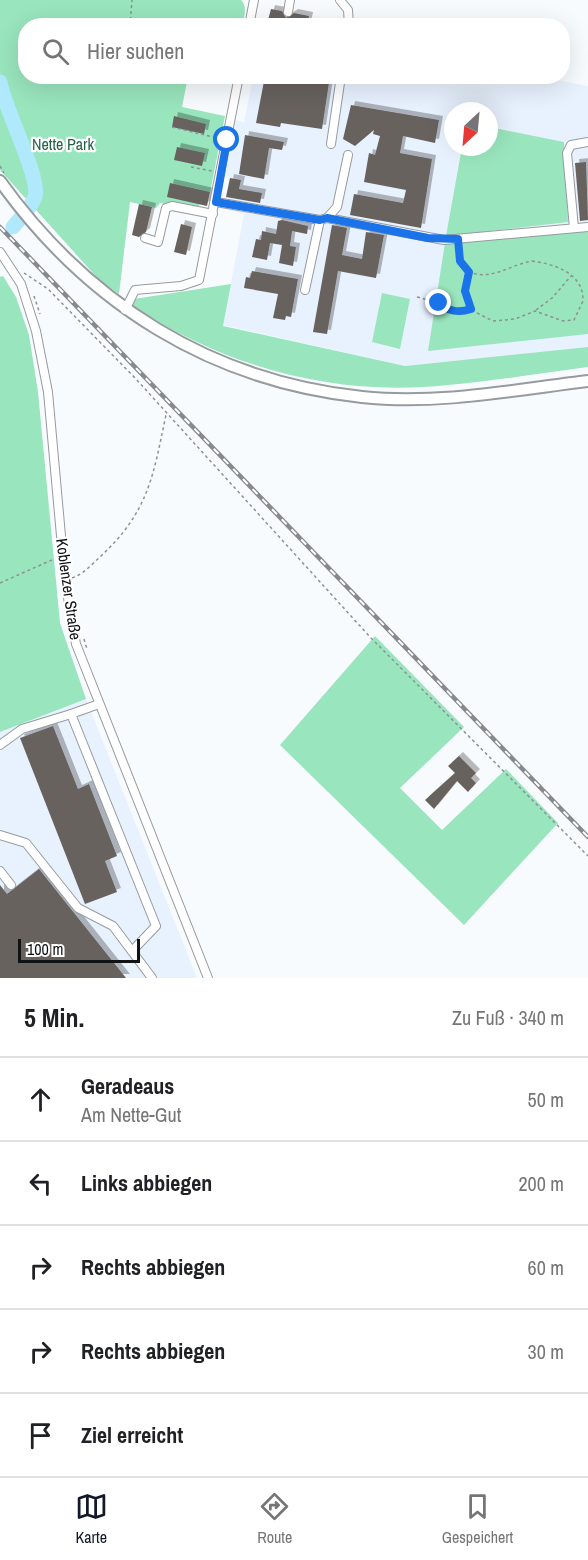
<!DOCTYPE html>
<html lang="de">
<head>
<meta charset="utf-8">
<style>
  :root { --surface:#fff; --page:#f6f6f6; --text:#202124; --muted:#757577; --line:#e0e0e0; --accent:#111827 }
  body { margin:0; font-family:"Archivo Narrow",sans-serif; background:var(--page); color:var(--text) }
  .compass { position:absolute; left:444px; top:102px; width:54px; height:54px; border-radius:50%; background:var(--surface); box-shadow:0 6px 24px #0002; rotate:206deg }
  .scale { position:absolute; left:18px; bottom:15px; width:122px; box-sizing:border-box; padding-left:6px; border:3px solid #101214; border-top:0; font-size:16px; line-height:21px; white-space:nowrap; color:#101214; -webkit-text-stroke:4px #fff; paint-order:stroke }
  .stop { position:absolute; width:18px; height:18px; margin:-14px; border:4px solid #1a73e8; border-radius:50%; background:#fff }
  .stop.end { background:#1a73e8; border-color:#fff; box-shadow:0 2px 6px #0008 }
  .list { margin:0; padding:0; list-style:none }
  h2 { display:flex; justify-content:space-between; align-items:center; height:78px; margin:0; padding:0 24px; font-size:26px }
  h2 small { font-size:20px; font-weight:400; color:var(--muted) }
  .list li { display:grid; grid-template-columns:39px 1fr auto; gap:18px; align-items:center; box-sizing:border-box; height:84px; padding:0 24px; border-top:2px solid var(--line) }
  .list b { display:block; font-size:22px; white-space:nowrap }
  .list p { margin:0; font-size:20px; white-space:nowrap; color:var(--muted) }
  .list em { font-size:20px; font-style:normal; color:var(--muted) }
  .icon { flex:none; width:33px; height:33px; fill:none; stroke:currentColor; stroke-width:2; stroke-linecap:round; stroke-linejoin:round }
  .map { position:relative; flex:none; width:588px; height:978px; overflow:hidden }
  .search { position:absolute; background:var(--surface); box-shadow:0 6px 24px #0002; left:18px; right:18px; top:18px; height:66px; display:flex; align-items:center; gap:15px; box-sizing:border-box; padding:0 21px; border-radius:24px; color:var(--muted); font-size:22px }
  .sheet { height:498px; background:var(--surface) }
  nav { display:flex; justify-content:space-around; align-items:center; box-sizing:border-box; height:84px; border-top:2px solid var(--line); background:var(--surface); font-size:16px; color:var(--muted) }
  nav a { display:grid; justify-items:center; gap:3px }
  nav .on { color:var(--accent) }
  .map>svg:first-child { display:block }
  .built { fill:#e8f2fe; fill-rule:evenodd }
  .green { fill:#99e5bd }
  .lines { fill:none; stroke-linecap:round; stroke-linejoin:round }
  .river { stroke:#b0e9fb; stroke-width:15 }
  .building { fill:#68625f; filter:url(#shadow) }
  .minor-casing { stroke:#969ba0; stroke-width:10 }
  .major-casing { stroke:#969ba0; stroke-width:14 }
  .path { stroke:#8e9194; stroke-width:1.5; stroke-dasharray:3 3; stroke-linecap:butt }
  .minor { stroke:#fff; stroke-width:8 }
  .major { stroke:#fff; stroke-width:10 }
  .rail-casing { stroke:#878a8c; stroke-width:4.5 }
  .rail { stroke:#fff; stroke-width:2; stroke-dasharray:7; stroke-linecap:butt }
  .route { stroke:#1a73e8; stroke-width:8 }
  .labels { text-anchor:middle; stroke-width:4.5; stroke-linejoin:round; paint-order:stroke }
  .park-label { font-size:16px; fill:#236447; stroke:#fff }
  .street-label { font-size:16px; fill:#101214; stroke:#fff }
</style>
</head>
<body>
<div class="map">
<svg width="588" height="978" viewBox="0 0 588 978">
  <defs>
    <filter id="shadow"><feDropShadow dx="4" dy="-4" stdDeviation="0" flood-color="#0004"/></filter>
  </defs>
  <rect width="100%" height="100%" fill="#f8fbfe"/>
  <!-- built -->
  <g class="built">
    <path d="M535,76L588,86V347L405,366L223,325L244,214L228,210L230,199L226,197L229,177L225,176L235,120L244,122L253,77ZM453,111H489V147H453Z"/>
    <polygon points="86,699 197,978 0,978 0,732"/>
  </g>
  <!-- green -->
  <g class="green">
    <path d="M0,0H241C248,7 244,17 242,25L26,26V76L188,77L182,107L225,116L210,193L202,191L198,211L160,203L156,208L130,202L119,294L101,282L0,170Z"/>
    <polygon points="489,127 564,142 568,222 446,236 462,147 489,147"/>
    <polygon points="588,231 588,334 428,351 445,243"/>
    <polygon points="3,276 16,297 29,335 38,392 60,623 86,699 0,732 0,277"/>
    <path d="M231,284L223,326L405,366L588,347V367C541,373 495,381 448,385C335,397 227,368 133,306L134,299Z"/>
    <polygon points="382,293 410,299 400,349 372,342"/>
    <polygon points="375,636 464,727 400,788 442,830 506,769 558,823 464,925 280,745"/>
  </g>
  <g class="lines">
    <!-- river -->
    <path class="river" d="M0,82C4,108 41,178 35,197C31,208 20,218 13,227"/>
  </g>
  <!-- building -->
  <g class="building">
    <polygon points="271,9 282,11 286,18 294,13 309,16 307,26 268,20"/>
    <polygon points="265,76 330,76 322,129 281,123 280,127 256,123"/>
    <polygon points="351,105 439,120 435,143 403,136 400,153 432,159 421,228 350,215 354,194 403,203 406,190 364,182 369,153 375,155 380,136 373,134 374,130 355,146 343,139"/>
    <polygon points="174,116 206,124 204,134 172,127"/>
    <polygon points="245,135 284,142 282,150 269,148 264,179 239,174"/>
    <polygon points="177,147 205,153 202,166 174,160"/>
    <polygon points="586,162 588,220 580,221 575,163"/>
    <polygon points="230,178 241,180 239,189 262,193 260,203 226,197"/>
    <polygon points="170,183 210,192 207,206 167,197"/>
    <polygon points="139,204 152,207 146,232 139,237 132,235"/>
    <polygon points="282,220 308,226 307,234 292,231 290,246 296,247 293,266 279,263 282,245 270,243 267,260 252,257 256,239 261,240 262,231 276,234 278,221"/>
    <polygon points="181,224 192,227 186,255 174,252"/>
    <polygon points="332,225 347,228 342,255 362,259 366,232 384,235 376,278 338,271 327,334 313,332"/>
    <polygon points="252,271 298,279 291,317 286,316 285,320 273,318 278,294 244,288 246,277 250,278"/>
    <polygon points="53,726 78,789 89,784 117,856 105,861 117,892 85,904 20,738"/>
    <polygon points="459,756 476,773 471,778 476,783 468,792 457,781 434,809 425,800 455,773 448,766"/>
    <polygon points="39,869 126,978 0,978 0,885 7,894"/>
  </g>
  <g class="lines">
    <defs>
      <g id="minor">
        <polyline points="340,0 348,10 349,26"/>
        <polyline points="288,12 290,0"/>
        <polyline points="249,26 254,0"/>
        <polyline points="331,144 341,76"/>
        <polyline points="216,202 320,220 327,218 444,240 588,227"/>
        <polyline points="327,218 337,207 348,155"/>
        <polyline points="574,228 567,153 571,145 588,142"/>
        <polyline points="145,238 158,242 166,208 172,206 213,214"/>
        <polyline points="0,252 21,284 36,331 48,392 65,580 76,644 208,978"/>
        <polyline points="305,290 320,220"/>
        <polyline points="125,310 135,290 181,286 199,280 239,76"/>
        <polyline points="99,704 71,714 156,926 132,951"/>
        <polyline points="0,745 22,729 71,714"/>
        <polyline points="0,835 26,843 78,908 113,926 152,978"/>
        <polyline points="0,871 11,885"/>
      </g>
      <path id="major" d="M0,181C88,304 211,381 362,397C437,405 514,390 588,381"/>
    </defs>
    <!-- minor casing -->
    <use href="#minor" class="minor-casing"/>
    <!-- major casing -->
    <use href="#major" class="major-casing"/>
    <!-- path -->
    <g class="path">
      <polyline points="130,26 132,0"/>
      <polyline points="172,127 217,138"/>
      <polyline points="0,166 4,173"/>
      <polyline points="191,167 212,171"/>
      <polyline points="458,246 461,261 468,272"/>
      <path d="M532,261C554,264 584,273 583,301L574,320L563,321L535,311L515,319L493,321L471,310L465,291L469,272C492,281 509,265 532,261Z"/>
      <polyline points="24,273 48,289 136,379 370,637 588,856"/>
      <polyline points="34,296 40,314"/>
      <path d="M417,297C436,301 450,315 470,310"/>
      <polyline points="536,310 552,298 571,276"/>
      <path d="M72,578C84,574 92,564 101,556C149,511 153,476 166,415"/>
      <polyline points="0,583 54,559"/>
      <polyline points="84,639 87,649"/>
    </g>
    <!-- minor -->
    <use href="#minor" class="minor"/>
    <!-- major -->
    <use href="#major" class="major"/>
    <defs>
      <polyline id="rail" points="0,227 588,837"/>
    </defs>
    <!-- rail casing -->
    <use href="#rail" class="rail-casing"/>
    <!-- rail -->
    <use href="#rail" class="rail"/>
  </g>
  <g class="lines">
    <!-- route -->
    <path class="route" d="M227,140L216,202L320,220L327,218L428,238L458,239L460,261L469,272L465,291L471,309C459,313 449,312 439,303"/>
  </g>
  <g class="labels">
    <!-- park labels -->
    <g class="park-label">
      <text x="63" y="150">Nette Park</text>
    </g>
    <!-- street labels -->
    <g class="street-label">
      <text transform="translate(69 589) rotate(82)" y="6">Koblenzer Straße</text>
    </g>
  </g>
</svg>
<svg class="compass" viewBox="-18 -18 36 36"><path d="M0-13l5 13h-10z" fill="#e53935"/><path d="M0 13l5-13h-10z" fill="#757577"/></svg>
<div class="scale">100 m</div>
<div class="stop" style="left:227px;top:140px"></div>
<div class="stop end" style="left:439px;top:303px"></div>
<div class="search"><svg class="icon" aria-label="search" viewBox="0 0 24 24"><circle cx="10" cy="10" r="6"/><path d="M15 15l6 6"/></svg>Hier suchen</div>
</div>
<section class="sheet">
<h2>5 Min.<small>Zu Fuß · 340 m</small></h2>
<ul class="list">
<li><svg class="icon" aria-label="ahead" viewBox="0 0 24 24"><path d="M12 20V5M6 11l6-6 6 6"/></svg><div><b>Geradeaus</b><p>Am Nette-Gut</p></div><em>50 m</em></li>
<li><svg class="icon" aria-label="left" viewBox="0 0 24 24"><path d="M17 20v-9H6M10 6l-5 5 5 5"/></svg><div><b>Links abbiegen</b></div><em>200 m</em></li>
<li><svg class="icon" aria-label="right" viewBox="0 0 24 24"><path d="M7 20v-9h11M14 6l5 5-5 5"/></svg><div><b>Rechts abbiegen</b></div><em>60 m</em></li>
<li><svg class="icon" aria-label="right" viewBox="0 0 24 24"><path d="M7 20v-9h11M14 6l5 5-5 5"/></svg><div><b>Rechts abbiegen</b></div><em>30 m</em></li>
<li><svg class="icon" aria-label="arrive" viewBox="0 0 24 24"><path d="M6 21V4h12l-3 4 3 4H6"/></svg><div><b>Ziel erreicht</b></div></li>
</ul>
</section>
<nav>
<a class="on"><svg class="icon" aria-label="map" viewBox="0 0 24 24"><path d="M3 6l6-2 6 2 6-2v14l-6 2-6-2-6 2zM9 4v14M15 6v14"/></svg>Karte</a>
<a><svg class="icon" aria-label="directions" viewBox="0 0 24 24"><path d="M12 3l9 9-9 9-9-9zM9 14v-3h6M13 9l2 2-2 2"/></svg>Route</a>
<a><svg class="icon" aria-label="saved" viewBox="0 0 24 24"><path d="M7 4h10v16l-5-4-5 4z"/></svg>Gespeichert</a>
</nav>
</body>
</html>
